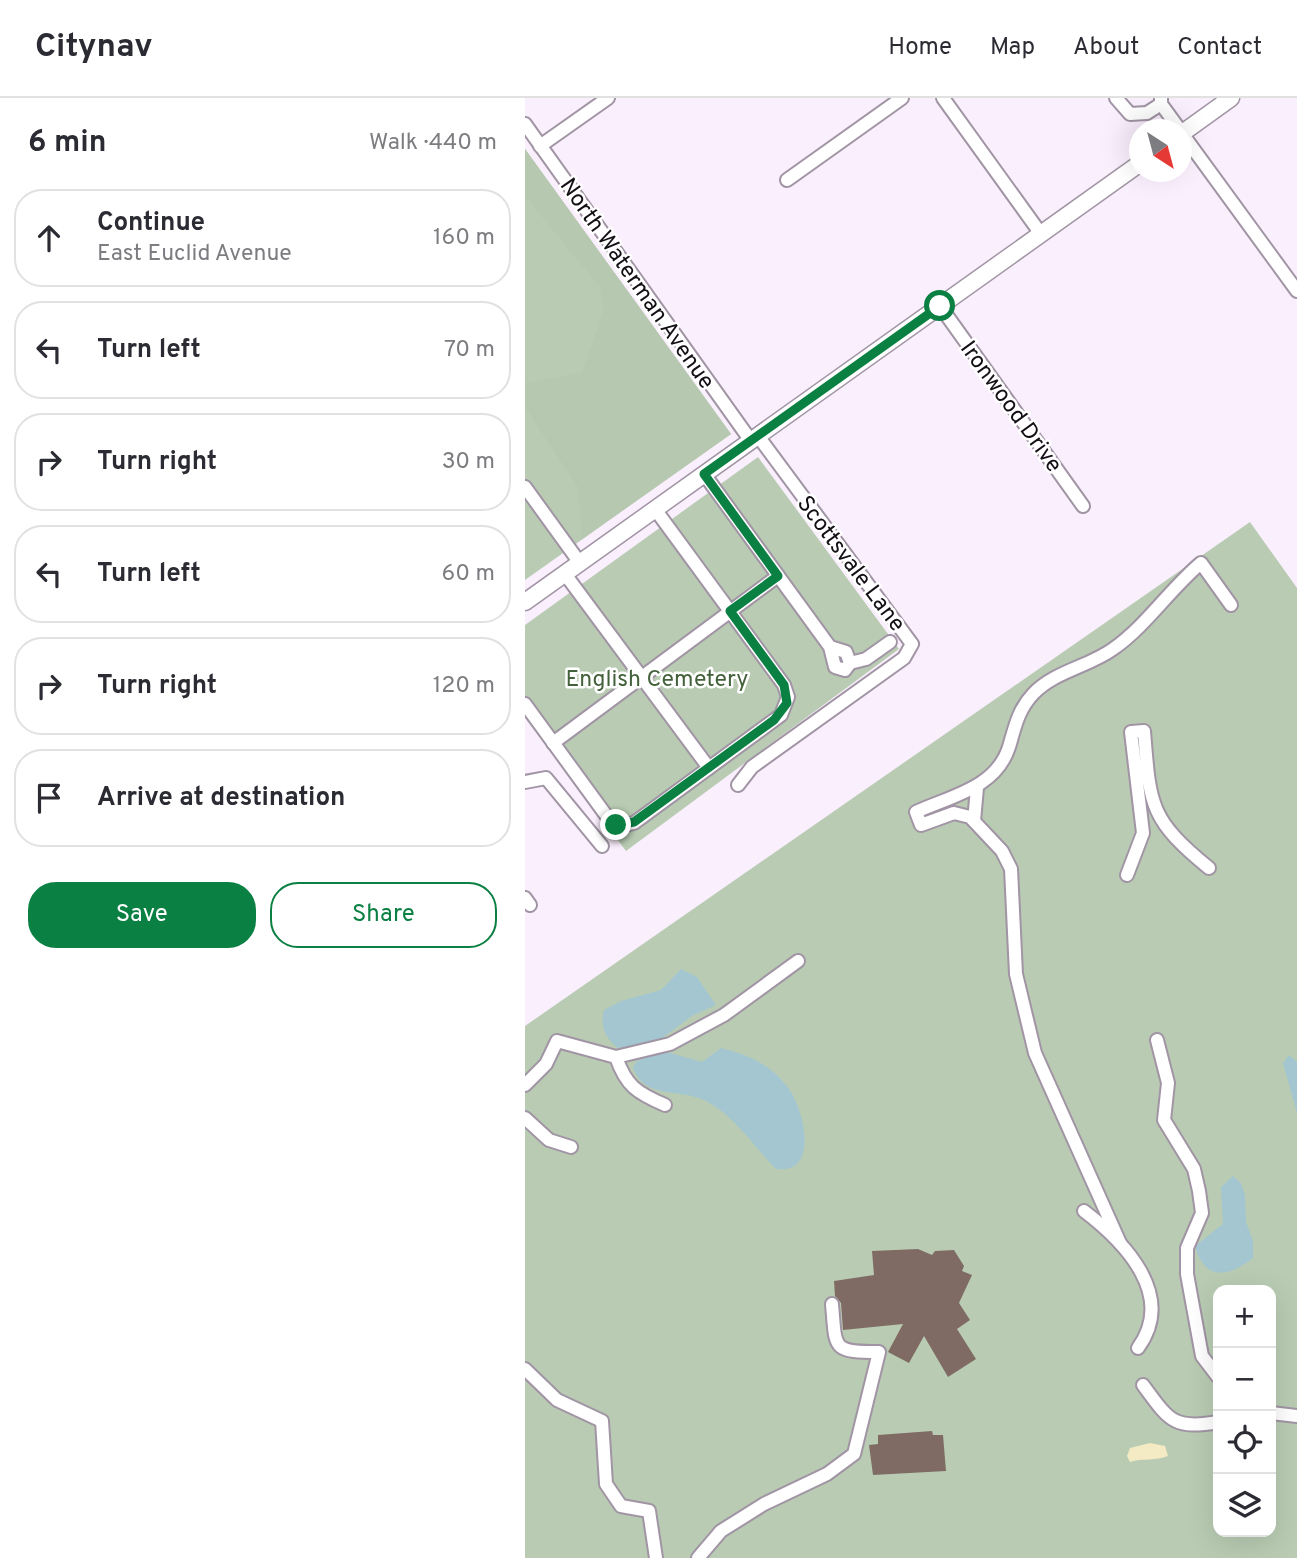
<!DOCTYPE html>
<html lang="en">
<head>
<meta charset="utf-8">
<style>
  :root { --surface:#fff; --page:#f7f7f7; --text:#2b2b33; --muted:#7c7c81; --line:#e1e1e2; --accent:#0b8043 }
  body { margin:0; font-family:Overpass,sans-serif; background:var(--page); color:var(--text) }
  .controls { position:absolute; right:21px; bottom:21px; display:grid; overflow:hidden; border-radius:14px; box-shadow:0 7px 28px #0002 }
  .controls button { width:63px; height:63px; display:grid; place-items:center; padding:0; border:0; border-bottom:2px solid var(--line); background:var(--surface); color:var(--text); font:35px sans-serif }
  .compass { position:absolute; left:604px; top:21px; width:63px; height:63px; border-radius:50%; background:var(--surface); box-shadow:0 7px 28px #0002; rotate:144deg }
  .stop { position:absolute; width:21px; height:21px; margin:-16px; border:5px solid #0b8043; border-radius:50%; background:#fff }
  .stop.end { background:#0b8043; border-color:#fff; box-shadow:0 2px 7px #0008 }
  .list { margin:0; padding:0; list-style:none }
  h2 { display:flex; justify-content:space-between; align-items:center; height:91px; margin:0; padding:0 28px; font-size:30px }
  h2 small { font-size:23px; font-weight:400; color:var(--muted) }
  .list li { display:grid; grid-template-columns:46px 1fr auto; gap:21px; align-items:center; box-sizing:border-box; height:98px; margin:0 14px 14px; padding:0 14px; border:2px solid var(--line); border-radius:28px }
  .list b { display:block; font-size:26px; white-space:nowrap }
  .list p { margin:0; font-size:23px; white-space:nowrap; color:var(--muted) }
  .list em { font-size:23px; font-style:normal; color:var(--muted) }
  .actions { display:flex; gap:14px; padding:21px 28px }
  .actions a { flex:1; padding:16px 0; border:2px solid var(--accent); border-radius:28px; text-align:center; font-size:24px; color:var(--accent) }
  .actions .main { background:var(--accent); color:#fff }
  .icon { flex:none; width:38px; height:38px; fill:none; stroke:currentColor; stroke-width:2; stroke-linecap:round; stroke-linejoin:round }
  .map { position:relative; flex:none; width:772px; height:1460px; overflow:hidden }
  header { display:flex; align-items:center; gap:42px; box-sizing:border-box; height:98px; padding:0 35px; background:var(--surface); border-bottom:2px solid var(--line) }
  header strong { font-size:33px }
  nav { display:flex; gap:38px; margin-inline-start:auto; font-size:24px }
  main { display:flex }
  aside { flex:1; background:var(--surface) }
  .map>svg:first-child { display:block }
  .green { fill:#b9ccb3; fill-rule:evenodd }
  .forest { fill:#b6c9b0 }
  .sand { fill:#f4eac4 }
  .water { fill:#a3c6d1 }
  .building { fill:#7f6b64 }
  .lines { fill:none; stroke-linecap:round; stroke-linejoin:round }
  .minor-casing { stroke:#a194a4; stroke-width:16 }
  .major-casing { stroke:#a194a4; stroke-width:19 }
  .minor { stroke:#fff; stroke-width:12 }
  .major { stroke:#fff; stroke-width:16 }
  .route { stroke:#0b8043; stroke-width:9 }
  .labels { text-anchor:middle; stroke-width:5; stroke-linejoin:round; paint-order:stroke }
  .street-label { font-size:23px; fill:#140f15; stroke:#fff }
  .park-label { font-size:23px; fill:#43613a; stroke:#fff }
</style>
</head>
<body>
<header>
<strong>Citynav</strong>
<nav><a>Home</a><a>Map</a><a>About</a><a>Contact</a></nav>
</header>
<main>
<aside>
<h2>6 min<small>Walk · 440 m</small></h2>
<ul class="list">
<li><svg class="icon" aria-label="ahead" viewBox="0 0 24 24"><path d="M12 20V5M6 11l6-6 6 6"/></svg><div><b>Continue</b><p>East Euclid Avenue</p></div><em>160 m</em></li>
<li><svg class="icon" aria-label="left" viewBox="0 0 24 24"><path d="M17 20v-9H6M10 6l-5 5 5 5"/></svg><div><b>Turn left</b></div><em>70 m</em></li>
<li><svg class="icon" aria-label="right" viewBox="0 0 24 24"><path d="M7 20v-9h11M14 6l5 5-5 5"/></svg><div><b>Turn right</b></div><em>30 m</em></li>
<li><svg class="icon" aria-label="left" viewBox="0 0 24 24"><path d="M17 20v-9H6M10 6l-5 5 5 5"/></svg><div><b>Turn left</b></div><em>60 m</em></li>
<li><svg class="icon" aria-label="right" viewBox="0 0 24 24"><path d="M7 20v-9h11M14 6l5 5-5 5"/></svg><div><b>Turn right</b></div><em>120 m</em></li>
<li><svg class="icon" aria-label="arrive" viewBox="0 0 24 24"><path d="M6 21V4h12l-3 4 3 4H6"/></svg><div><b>Arrive at destination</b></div></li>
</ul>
<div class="actions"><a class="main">Save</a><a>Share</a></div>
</aside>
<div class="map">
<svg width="772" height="1460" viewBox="0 0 772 1460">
  <rect width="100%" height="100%" fill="#faeffd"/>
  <!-- green -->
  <g class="green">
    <polygon points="0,51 206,336 0,482"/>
    <polygon points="233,359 374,551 101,753 0,620 0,527"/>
    <path d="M725,424L772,490V1460H0V928ZM693,1192H746V1434H693Z"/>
  </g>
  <!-- forest -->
  <polygon class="forest" points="0,51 206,336 57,441 53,389 0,309 0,285 57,274 79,211 75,189 0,98"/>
  <!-- sand -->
  <path class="sand" d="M625,1345L640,1348L643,1358C631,1363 617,1360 605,1364L602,1358L605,1350Z"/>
  <!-- water -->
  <g class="water">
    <path d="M156,871L172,879L191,907L167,918L129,946L93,950C80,940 75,928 79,912L96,903L136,892Z"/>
    <path d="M196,950C223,957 243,965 261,987C279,1008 296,1077 251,1071C228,1048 211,1019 181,1003C156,990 118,1002 108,969L112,963L138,953L177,964Z"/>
    <polygon points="764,957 772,964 772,1015 758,965"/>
    <path d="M708,1078L716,1085L720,1097L721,1124L728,1143V1160C704,1179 680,1184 670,1148L698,1126L696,1089Z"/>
  </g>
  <!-- building -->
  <g class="building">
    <polygon points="393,1151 407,1157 410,1153 429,1152 439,1168 437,1173 447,1177 434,1205 445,1222 432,1231 451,1261 423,1279 399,1238 384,1265 363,1254 378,1226 318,1232 316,1205 310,1198 309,1183 349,1177 347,1153"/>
    <polygon points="407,1333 408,1337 418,1337 421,1373 348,1377 344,1347 353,1346 353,1337"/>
  </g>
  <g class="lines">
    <defs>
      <g id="minor">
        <polyline points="418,0 516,136"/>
        <polyline points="591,0 605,16 622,15 636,6"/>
        <polyline points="636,0 636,6 655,32"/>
        <polyline points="0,26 226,343"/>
        <polyline points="656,34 772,193"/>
        <polyline points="15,48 83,0"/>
        <polyline points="262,82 377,0"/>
        <polyline points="415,208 558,408"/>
        <polyline points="179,376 305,549 310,569 320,572 325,565 321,554 305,549"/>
        <polyline points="0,389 55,465"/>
        <polyline points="40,476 184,670"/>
        <polyline points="325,565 341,561 365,544"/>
        <polyline points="0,606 86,724 96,728 109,725 256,617 263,599 259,587 130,411"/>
        <polyline points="28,645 253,478"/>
        <polyline points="0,684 21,680 77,748"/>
        <polyline points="213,687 227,669 379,560 387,546 233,338"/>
        <polyline points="449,723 452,690"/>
        <path d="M602,777L618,735L606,634L619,633C625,707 624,721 684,770"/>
        <polyline points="0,800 5,807"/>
        <polyline points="632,942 643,985 639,1022 669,1071 674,1093 677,1115 662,1150 662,1176 677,1258 693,1279"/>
        <path d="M91,959C101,988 112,995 140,1007"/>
        <polyline points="0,987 21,966 32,943 91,959 145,946 199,917 273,863"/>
        <polyline points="0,1020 24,1042 46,1049"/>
        <path d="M559,1113C601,1145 651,1198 613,1250"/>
        <path d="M595,1145L510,955L491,876L486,771L477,753L445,719L429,715L396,727L391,714C426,698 471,690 484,649C490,629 493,612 508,596C530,573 563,569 588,551C621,528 645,491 676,465L706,507"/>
        <polyline points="0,1271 32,1302 77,1323 81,1386 96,1408 124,1413 131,1460"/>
        <path d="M618,1287C644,1322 648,1332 693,1324"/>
        <polyline points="746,1315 772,1318"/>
        <path d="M173,1460L196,1433L239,1406L302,1376L329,1356L354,1254C306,1254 311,1251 307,1206"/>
      </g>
      <g id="major">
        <polyline points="656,36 706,0"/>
        <polyline points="0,504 614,66"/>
      </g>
    </defs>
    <!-- minor casing -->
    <use href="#minor" class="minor-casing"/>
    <!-- major casing -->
    <use href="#major" class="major-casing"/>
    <!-- minor -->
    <use href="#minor" class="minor"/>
    <!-- major -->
    <use href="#major" class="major"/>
  </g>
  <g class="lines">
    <!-- route -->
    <polyline class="route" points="91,727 109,724 249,622 262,605 259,587 205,513 253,478 179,376 415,208"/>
  </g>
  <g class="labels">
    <!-- street labels -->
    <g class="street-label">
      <text transform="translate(113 185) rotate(55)" y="8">North Waterman Avenue</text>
      <text transform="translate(487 308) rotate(54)" y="8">Ironwood Drive</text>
      <text transform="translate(327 465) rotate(53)" y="8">Scottsvale Lane</text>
    </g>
    <!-- park labels -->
    <g class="park-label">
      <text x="132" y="588">English Cemetery</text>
    </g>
  </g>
</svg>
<div class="controls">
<button>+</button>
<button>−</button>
<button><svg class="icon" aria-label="locate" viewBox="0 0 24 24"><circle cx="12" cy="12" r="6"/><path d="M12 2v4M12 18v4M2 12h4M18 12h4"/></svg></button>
<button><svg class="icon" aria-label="layers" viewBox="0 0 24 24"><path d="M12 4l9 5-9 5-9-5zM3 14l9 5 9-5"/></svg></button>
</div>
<svg class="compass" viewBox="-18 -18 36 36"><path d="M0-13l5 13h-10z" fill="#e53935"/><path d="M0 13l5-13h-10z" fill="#7c7c81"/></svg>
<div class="stop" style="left:415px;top:208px"></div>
<div class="stop end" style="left:91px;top:727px"></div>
</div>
</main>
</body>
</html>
